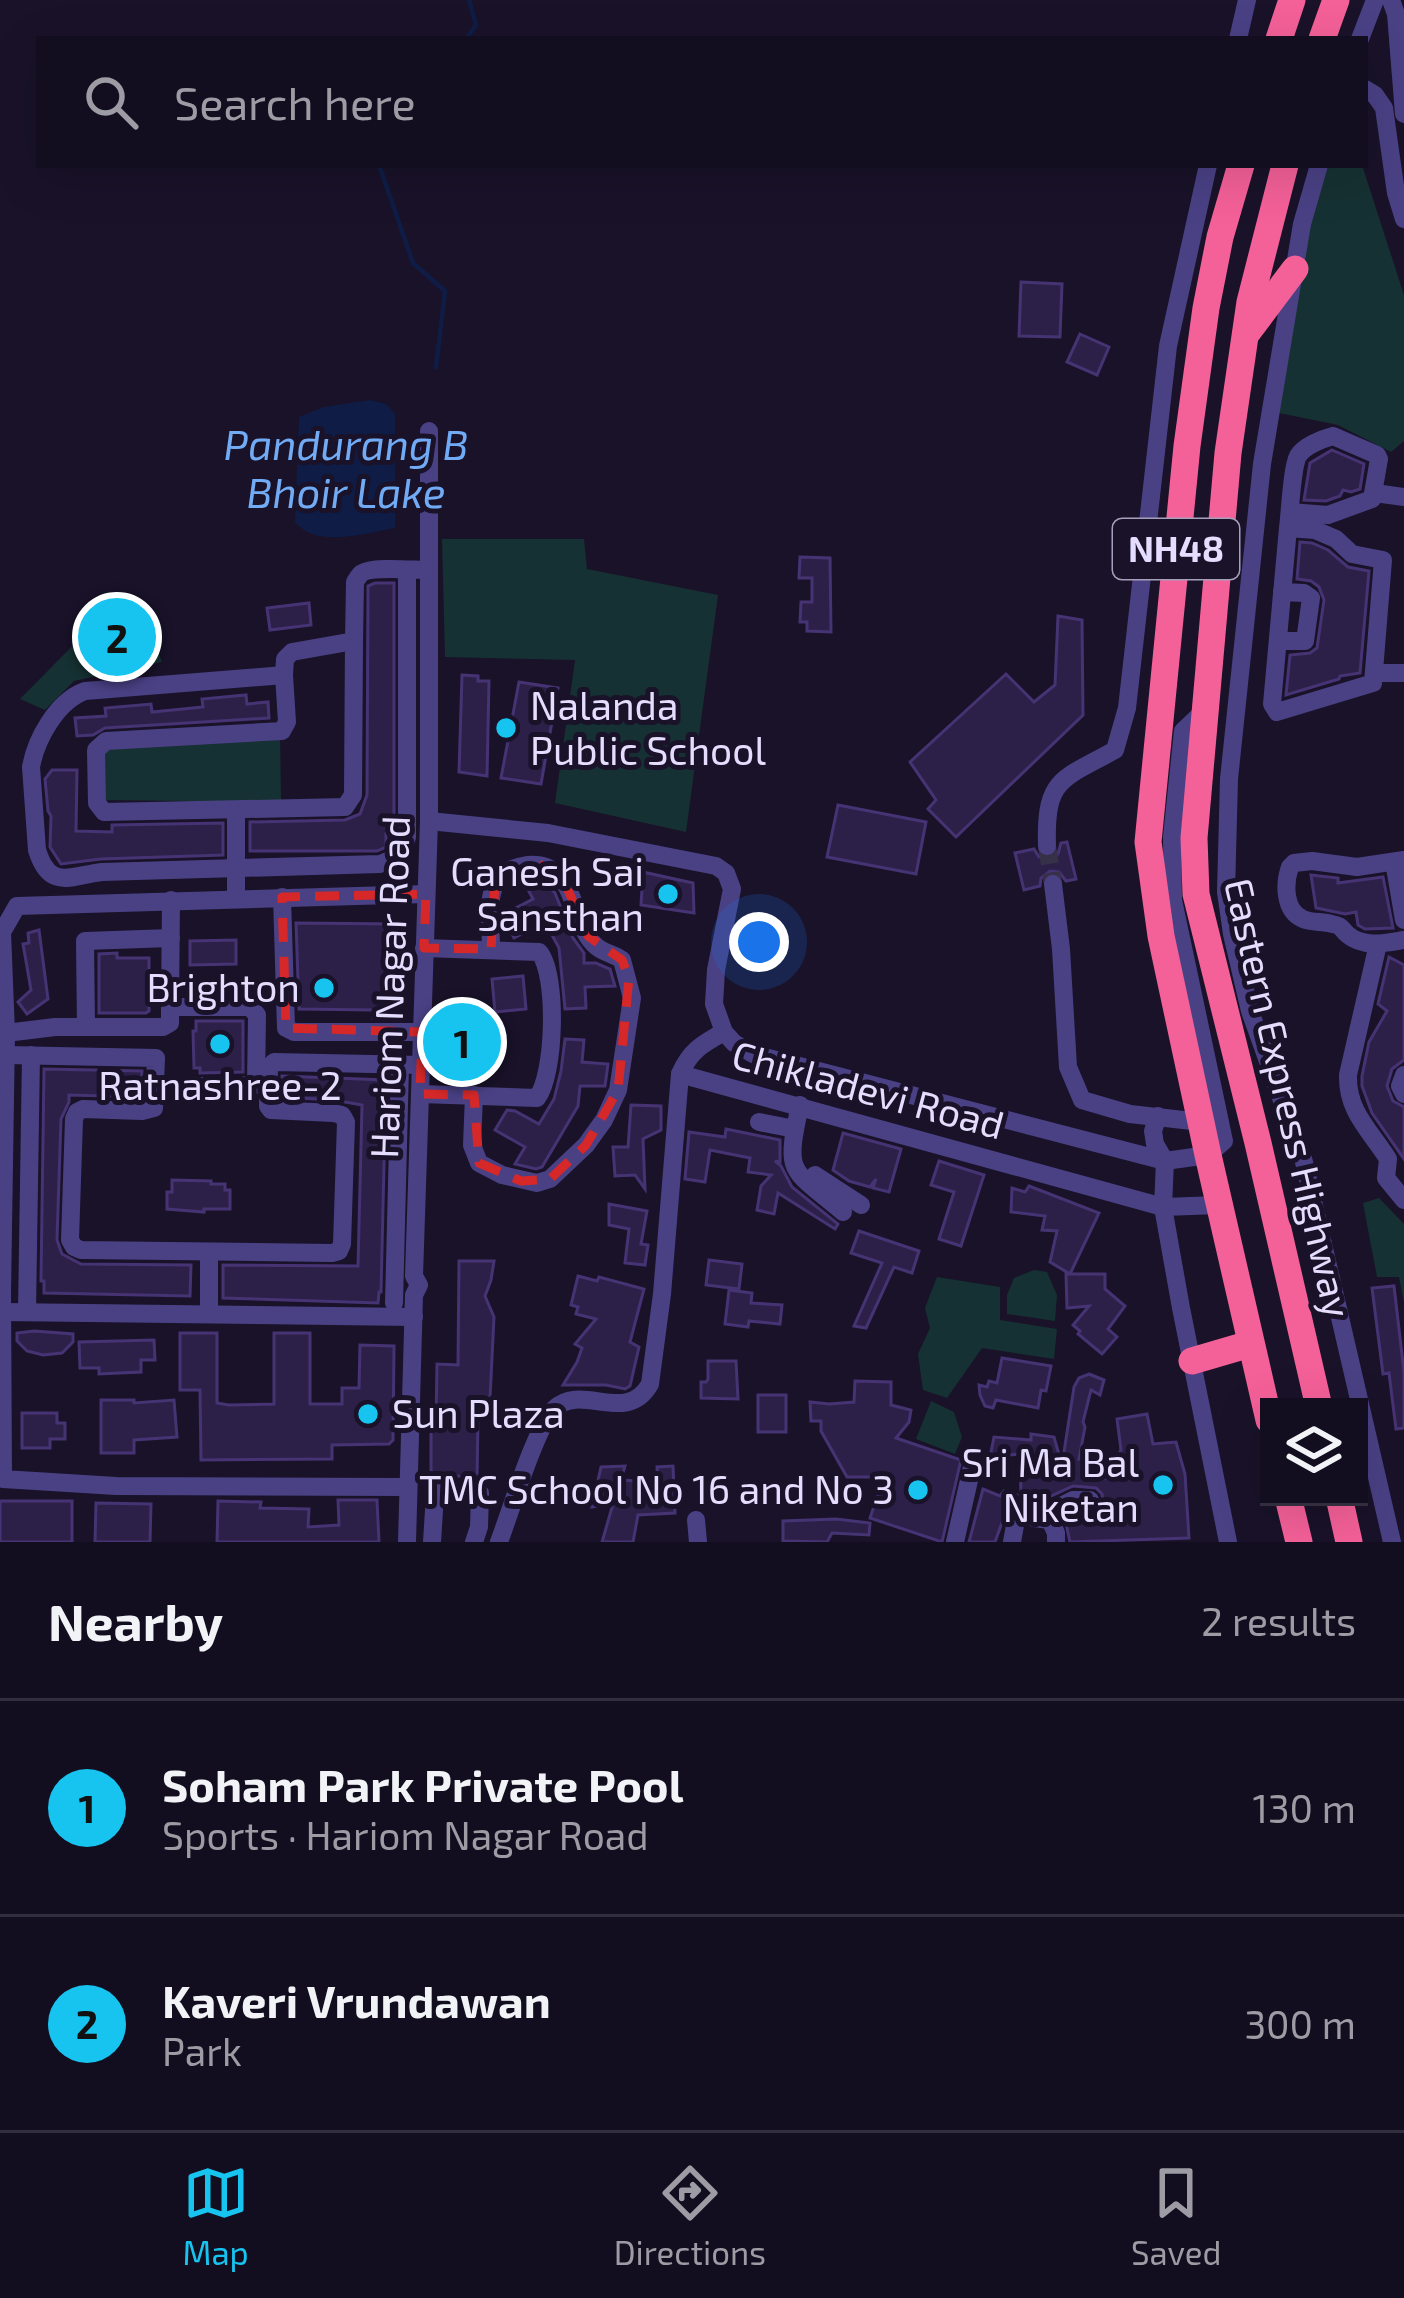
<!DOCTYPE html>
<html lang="en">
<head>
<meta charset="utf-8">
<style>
  :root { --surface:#130e1f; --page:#201c2c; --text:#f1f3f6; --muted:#9d9ca4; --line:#322e3d; --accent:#16c4ef }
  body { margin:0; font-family:"Exo 2",sans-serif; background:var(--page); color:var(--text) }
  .controls { position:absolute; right:36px; bottom:36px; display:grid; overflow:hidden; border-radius:0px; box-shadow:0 12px 48px #0002 }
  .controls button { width:108px; height:108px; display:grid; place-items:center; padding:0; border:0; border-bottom:3px solid var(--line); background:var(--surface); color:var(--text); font:60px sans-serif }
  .you { position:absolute; left:759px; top:942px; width:42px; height:42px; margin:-30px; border:9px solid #fff; border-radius:50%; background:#1a73e8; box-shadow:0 0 0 18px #1a73e833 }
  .badge { display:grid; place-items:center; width:78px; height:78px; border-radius:50%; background:var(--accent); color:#111; font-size:39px; font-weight:700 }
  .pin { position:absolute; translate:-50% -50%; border:6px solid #fff; box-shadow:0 3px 12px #0006 }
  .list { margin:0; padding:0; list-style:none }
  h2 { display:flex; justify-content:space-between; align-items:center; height:156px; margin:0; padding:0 48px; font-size:51px }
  h2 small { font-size:39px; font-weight:400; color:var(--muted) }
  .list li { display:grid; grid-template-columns:78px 1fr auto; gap:36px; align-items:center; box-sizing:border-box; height:216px; padding:0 48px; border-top:3px solid var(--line) }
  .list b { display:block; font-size:45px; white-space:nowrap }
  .list p { margin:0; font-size:39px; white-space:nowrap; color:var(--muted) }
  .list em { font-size:39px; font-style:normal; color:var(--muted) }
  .icon { flex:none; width:66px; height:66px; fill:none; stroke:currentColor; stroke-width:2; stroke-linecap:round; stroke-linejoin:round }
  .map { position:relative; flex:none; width:1404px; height:1542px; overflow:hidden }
  .search { position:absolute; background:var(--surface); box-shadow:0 12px 48px #0002; left:36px; right:36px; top:36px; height:132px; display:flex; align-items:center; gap:30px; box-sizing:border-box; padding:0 42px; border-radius:0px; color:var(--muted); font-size:45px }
  .sheet { height:588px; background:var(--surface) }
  nav { display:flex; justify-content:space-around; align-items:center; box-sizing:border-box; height:168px; border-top:3px solid var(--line); background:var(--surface); font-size:33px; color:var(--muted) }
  nav a { display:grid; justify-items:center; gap:6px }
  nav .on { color:var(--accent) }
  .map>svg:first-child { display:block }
  .green { fill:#163133 }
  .water { fill:#0f1d46 }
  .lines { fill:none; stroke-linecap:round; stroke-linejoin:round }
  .stream { stroke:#0f1d46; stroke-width:4.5 }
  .building { fill:#2c2049; stroke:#463373; stroke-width:3 }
  .minor-tunnel { stroke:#373049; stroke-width:18; stroke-dasharray:18 9; stroke-linecap:butt }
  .minor { stroke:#4a4185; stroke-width:18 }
  .highway { stroke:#f46098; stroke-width:27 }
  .marked { fill:none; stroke:#d62828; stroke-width:9; stroke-dasharray:24 15; stroke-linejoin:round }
  .poi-dot { fill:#16c4ef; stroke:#191229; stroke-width:4.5 }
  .labels { text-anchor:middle; stroke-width:10; stroke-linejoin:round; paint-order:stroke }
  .shield { fill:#191229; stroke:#a7a0bd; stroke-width:3 }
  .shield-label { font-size:36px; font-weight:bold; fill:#e4ddfd }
  .poi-label { font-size:39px; fill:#e4ddfd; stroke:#191229; text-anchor:end }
  .street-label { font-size:39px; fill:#e4ddfd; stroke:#191229 }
  .water-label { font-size:42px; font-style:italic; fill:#72abf5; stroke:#191229 }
</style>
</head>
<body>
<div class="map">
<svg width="1404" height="1542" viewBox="0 0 1404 1542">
  <rect width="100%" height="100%" fill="#191229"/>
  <!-- green -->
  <g class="green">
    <polygon points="1323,165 1362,165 1404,295 1404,441 1391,452 1338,425 1279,413 1306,243"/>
    <polygon points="442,539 584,539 587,569 718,595 686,832 555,803 575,660 445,657"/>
    <polygon points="140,604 162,662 74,681 45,710 20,699 107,611"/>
    <polygon points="280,731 281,802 99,800 100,746"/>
    <polygon points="1379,1198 1404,1224 1404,1303 1399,1277 1377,1277 1363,1203"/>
    <polygon points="1034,1270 1047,1272 1057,1295 1055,1321 1007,1314 1007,1295 1014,1278"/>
    <polygon points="937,1277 1000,1287 1000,1320 1057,1329 1054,1359 982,1348 947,1398 923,1390 918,1354 930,1328 925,1308"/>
    <polygon points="931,1401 954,1412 962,1437 955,1454 916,1439"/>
  </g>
  <!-- water -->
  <path class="water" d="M370,400L386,404L395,414V528C365,533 317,549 295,522L299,417L324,407Z"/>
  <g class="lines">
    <!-- stream -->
    <g class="stream">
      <polyline points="466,39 476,25 469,0"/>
      <polyline points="379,165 413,263 445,291 436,367"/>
    </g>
  </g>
  <!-- building -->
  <g class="building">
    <polygon points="1021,282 1062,284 1060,337 1019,336"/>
    <polygon points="1080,334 1109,347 1097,375 1067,362"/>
    <polygon points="1332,450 1364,464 1360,489 1351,492 1343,490 1340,496 1326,501 1304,500 1310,463"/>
    <polygon points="1300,542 1312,543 1328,550 1348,567 1369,571 1360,673 1340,676 1339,679 1286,695 1290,655 1310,653 1317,648 1324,600 1319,587 1311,581 1297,579"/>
    <polygon points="800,557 830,558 831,632 807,631 807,622 800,622 801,602 812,602 812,578 799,578"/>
    <polygon points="375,583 394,583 394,834 386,834 386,847 377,851 250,851 250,822 345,820 360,814 367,795 368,586"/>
    <polygon points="309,603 311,625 270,630 267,608"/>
    <polygon points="1058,616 1082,620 1083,715 956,837 928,809 936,800 910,762 1006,674 1034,702 1055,685"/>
    <polygon points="462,675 478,676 478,681 489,681 487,776 459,772"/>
    <polygon points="519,682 558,688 541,784 501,778"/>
    <polygon points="246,695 247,704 268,702 269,718 105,728 93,735 77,736 75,718 106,716 105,708 151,704 152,712 203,707 202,699"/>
    <polygon points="52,770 77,770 76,831 112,832 112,825 223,823 223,855 101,859 61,864 50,847 51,816 48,811 45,779"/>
    <polygon points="838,805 926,822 916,874 827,857"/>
    <polygon points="1067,842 1076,879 1066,881 1059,872 1050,871 1041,878 1040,886 1024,890 1015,853 1034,849 1039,857 1048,859 1058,854 1061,843"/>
    <polygon points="643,872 693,883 694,913 641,905"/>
    <polygon points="1311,875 1338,878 1338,883 1383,877 1393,928 1365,929 1358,925 1356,912 1345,914 1316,908"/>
    <polygon points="530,878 544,881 555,893 573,938 584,953 584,963 596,963 610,969 615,986 585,987 586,1008 565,1009 559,948 545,922 514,938 504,917 504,914 533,899 523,880"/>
    <polygon points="296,923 398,924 397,1018 373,1018 373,1010 299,1009"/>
    <polygon points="39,930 48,999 27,1014 18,1002 31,990 23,944 29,943 28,933"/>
    <polygon points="236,940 236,964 190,965 190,941"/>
    <polygon points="117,953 117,958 149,958 149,1011 146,1013 99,1013 99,954"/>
    <polygon points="1389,957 1404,965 1404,1060 1392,1069 1387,1086 1393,1101 1404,1107 1404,1159 1372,1113 1362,1086 1362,1076 1369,1042 1387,1011 1378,1004"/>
    <polygon points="523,976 526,1009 495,1012 492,979"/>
    <polygon points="196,1021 243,1021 243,1072 200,1073 200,1068 194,1068 193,1031 196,1031"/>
    <polygon points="565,1039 584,1040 582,1062 608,1064 605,1086 580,1086 578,1106 542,1167 536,1169 515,1164 525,1147 495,1130 507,1110 515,1111 539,1124 554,1099 561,1071"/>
    <polygon points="44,1069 142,1071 141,1097 69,1095 69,1102 61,1119 57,1240 62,1254 81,1264 191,1265 190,1296 44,1293 44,1281 41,1281"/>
    <polygon points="282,1076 386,1080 381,1292 379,1292 378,1303 223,1298 223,1265 358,1266 362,1105 334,1100 282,1097"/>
    <polygon points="631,1105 661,1106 661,1130 643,1139 645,1189 635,1175 615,1176 613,1147 628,1147"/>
    <polygon points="726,1129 780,1140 780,1162 775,1161 781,1166 792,1187 838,1224 835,1229 778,1193 774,1214 757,1210 761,1186 771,1175 748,1172 750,1158 710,1150 705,1182 685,1179 689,1132 725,1137"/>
    <polygon points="843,1133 901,1149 889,1192 873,1188 876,1179 870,1187 849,1181 833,1170"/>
    <polygon points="939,1161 984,1175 961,1246 939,1239 954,1192 931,1185"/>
    <polygon points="172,1180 211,1181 211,1184 225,1184 225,1190 230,1190 230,1209 204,1209 204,1212 167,1209 167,1192 172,1192"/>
    <polygon points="1029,1186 1099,1213 1070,1274 1105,1274 1105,1289 1125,1306 1108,1329 1117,1337 1102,1354 1078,1334 1080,1331 1073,1325 1089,1306 1067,1308 1066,1274 1070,1274 1050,1262 1057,1231 1042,1230 1045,1216 1011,1212 1012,1188 1025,1192"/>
    <polygon points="609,1204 647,1211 641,1244 648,1245 645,1265 625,1263 629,1229 609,1225"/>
    <polygon points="859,1231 919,1251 912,1273 894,1267 866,1328 854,1326 882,1263 851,1253"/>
    <polygon points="709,1260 742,1264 739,1289 706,1285"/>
    <polygon points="459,1261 494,1261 491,1280 485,1296 494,1317 489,1419 478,1419 477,1479 431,1472 431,1421 436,1421 437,1364 458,1365"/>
    <polygon points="578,1276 597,1281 599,1277 644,1289 630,1342 639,1347 630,1386 625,1389 606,1385 563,1385 577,1362 582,1348 575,1344 596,1319 576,1314 578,1307 571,1305"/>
    <polygon points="1394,1286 1404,1372 1404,1428 1396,1429 1389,1373 1383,1374 1372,1288"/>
    <polygon points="729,1290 752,1293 751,1303 782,1305 780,1324 749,1321 748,1327 725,1324"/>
    <polygon points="34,1331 73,1334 73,1342 62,1353 43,1355 27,1351 17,1341 17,1333"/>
    <polygon points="180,1333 217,1333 217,1403 229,1405 274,1404 274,1333 310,1333 310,1404 342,1404 342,1388 359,1388 360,1345 394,1346 393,1440 389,1444 332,1445 332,1459 201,1460 200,1390 180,1390"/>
    <polygon points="154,1340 155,1360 141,1360 141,1372 99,1374 99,1368 80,1368 79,1342"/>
    <polygon points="1002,1358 1051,1366 1046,1391 1041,1390 1038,1408 996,1400 993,1408 985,1406 980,1395 979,1385 987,1387 989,1381 997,1383"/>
    <polygon points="708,1361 736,1361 738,1399 701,1398 701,1382 706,1382 708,1379"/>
    <polygon points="1089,1374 1104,1380 1100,1395 1091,1390 1083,1422 1085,1427 1079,1459 1091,1459 1089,1479 1109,1478 1121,1460 1118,1456 1121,1450 1117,1419 1147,1414 1153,1444 1176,1442 1185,1474 1189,1538 1070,1542 1065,1519 1076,1514 1096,1512 1103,1501 1102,1494 1096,1488 1073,1486 1051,1496 1009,1503 995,1542 969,1542 983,1489 1000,1496 1004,1491 1021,1496 1020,1454 990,1457 994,1437 1031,1440 1031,1434 1054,1437 1062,1465 1074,1387 1079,1378"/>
    <polygon points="855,1381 891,1382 891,1405 911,1410 909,1422 896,1438 961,1460 942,1542 870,1518 884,1477 847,1477 821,1431 821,1421 811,1421 810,1402 829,1404 854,1402"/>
    <rect x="758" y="1395" width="28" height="37"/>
    <polygon points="101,1400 134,1400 134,1403 174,1400 177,1437 134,1440 134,1453 101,1453"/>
    <polygon points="22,1413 57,1413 57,1423 65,1423 65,1439 50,1439 50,1448 22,1448"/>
    <polygon points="625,1466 621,1480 658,1482 657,1467 673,1466 675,1513 638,1515 633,1542 602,1542 613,1504 592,1507 601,1467"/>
    <polygon points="338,1500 377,1500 379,1542 217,1542 218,1501 261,1502 260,1508 309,1509 308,1527 339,1525"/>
    <rect x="0" y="1501" width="72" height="41"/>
    <polygon points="96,1503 151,1504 150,1542 95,1542"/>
    <polygon points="836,1519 870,1523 869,1535 832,1533 827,1542 783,1541 783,1521"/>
  </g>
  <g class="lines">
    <!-- minor-tunnel -->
    <polyline class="minor-tunnel" points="1047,846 1053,884"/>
    <!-- minor -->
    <g class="minor">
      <polyline points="1391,0 1396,14 1404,114"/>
      <polyline points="1238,39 1247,0"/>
      <polyline points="1360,39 1375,0"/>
      <polyline points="1365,89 1375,95 1384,108 1396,193 1404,219"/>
      <polyline points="1319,165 1302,224 1262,464 1229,779 1226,892 1232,934 1250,1011 1304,1162 1392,1542"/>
      <polyline points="1375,493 1404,497"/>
      <path d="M1288,528L1315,530L1336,539L1352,554L1383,560L1373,683L1277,712L1272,704L1288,528C1290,513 1292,467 1298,456C1304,446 1322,439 1333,436L1377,455L1379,459L1372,499L1328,515L1290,512"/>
      <path d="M407,570V837L400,856L380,864L102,872C72,875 50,892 37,850L31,767C36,739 57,701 85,691L284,675L285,659L292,652L354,641L355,582C357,579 359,575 362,573C372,566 414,570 428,570"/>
      <polyline points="1278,641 1305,641 1311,598 1304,593 1282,592"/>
      <polyline points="1375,673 1404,673"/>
      <polyline points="284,675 287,722 282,731 106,741 96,750 97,803 104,812 345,807 353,795 354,641"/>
      <polyline points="236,810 236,898"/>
      <polyline points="429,821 548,833 716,866 726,873 732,889 716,970 714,1004 724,1032 734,1043 753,1054 1165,1161 1208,1155 1224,1141 1173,900 1172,837 1183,731 1204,711"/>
      <path d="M1047,846C1045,778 1061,780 1115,750L1127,708L1168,346L1208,165"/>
      <path d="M1404,860L1357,867L1312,861L1294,863L1290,867C1284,884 1284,911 1303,919C1312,923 1323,921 1332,924C1343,926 1340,928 1348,935C1364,948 1385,943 1404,940"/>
      <polyline points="1394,862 1404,920"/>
      <polyline points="1053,884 1061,949 1068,1067 1082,1100 1130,1114 1201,1122"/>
      <polyline points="282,897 286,1028 294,1032 422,1032"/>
      <polyline points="171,900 170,1007 250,1007 257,1015 256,1085 202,1086"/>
      <path d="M1378,944L1348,1075C1347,1112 1370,1130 1388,1159L1386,1178L1404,1200"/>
      <polyline points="86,1027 85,941 171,938"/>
      <polyline points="6,1033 55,1027 163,1027 170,1023 170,1007"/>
      <polyline points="6,1055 156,1058 154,1108 142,1111 83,1109 77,1112 74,1119 70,1240 74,1247 81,1250 332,1253 339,1251 342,1244 346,1122 342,1115 333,1113 271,1110 268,1106 269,1067 274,1062 421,1065"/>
      <polyline points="680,1074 1163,1207 1219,1205"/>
      <polyline points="1404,1075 1400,1086 1404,1094"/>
      <path d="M420,1094L537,1098C555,1075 558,974 539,952L424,948"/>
      <path d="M474,1095L472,1145L479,1163L502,1175L537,1183L550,1179L586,1145L604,1120L618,1090L632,998L622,960C614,954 604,953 597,947C577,931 577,898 562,879C552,867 542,864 528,865C480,871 491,912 491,949"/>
      <path d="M800,1105C785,1175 789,1167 843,1212"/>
      <polyline points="1158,1116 1153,1131 1155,1144 1165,1161 1163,1207 1181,1308 1228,1542"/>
      <polyline points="759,1122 795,1129"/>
      <polyline points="815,1175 861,1205"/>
      <polyline points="209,1252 209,1314"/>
      <polyline points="394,1303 400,1065"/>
      <polyline points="2,1312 414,1317"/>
      <polyline points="27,1312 31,1055"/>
      <polyline points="408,1487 116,1486 3,1479 2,1293 6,1033 2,932 17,906 426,894"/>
      <polyline points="1034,1518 1050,1520 1056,1533 1056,1542"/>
      <polyline points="696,1520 698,1542"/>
      <polyline points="407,1542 414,1295 419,1285 414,1276 429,821 429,431"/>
      <polyline points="432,1542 435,1494 439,1489 480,1493 479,1527 474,1542"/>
      <path d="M499,1542C510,1513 536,1427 554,1409C582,1382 626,1426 650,1384L662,1294L680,1074C690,1051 702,1044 724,1032"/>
      <polyline points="955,1542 972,1467"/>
      <polyline points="1012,1542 1017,1514 1055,1509 1073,1500 1090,1500"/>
    </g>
    <!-- highway -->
    <g class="highway">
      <polyline points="1279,39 1292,0"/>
      <polyline points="1322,39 1336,0"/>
      <polyline points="1241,165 1220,237 1206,308 1187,446 1148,842 1161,936 1208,1155 1269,1420"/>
      <polyline points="1285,165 1250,302 1228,453 1194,838 1196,894 1258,1143 1319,1407"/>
      <polyline points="1247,333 1295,269"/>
      <polyline points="1192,1361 1250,1344"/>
      <polyline points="1288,1497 1299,1542"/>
      <polyline points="1339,1497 1349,1542"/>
    </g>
  </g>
  <!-- marked area -->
  <path class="marked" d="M539,864L564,881L588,936L622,960L629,978L618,1090L586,1145L550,1179L521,1181L479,1163L474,1095L420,1094L422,1032L286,1028L282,897L426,894L424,948L491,949L495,883Z"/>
  <!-- markers -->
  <g class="poi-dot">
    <circle cx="506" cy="728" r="12"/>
    <circle cx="668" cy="894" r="12"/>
    <circle cx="324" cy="988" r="12"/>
    <circle cx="220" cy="1044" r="12"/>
    <circle cx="368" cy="1414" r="12"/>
    <circle cx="1163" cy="1485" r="12"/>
    <circle cx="918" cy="1490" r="12"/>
  </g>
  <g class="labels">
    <!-- shield labels -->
    <rect class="shield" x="1113" y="519" width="126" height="60" rx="9"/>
    <g class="shield-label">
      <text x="1176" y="562">NH48</text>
    </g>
    <!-- poi labels -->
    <g class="poi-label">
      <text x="530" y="720" text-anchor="start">Nalanda<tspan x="530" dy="45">Public School</tspan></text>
      <text x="644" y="886">Ganesh Sai<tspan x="644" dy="45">Sansthan</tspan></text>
      <text x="300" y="1002">Brighton</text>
      <text x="220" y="1100" text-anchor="middle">Ratnashree-2</text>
      <text x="392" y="1428" text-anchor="start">Sun Plaza</text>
      <text x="1139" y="1477">Sri Ma Bal<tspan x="1139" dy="45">Niketan</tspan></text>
      <text x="894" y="1504">TMC School No 16 and No 3</text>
    </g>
    <!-- street labels -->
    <g class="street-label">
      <text transform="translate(390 987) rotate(-88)" y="14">Hariom Nagar Road</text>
      <text transform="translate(868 1090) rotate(15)" y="14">Chikladevi Road</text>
      <text transform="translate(1288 1098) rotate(77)" y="14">Eastern Express Highway</text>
    </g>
    <!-- water labels -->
    <g class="water-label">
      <text x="346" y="460">Pandurang B<tspan x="346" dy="48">Bhoir Lake</tspan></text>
    </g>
  </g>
</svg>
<div class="controls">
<button><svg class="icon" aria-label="layers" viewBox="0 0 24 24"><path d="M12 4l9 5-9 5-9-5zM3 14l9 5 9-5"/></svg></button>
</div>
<div class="you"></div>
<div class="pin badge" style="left:462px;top:1042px">1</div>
<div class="pin badge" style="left:117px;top:637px">2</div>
<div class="search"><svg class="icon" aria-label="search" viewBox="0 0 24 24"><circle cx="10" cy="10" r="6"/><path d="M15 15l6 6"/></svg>Search here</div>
</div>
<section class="sheet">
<h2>Nearby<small>2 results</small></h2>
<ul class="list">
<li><span class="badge">1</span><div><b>Soham Park Private Pool</b><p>Sports · Hariom Nagar Road</p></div><em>130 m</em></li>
<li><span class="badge">2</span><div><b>Kaveri Vrundawan</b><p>Park</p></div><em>300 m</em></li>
</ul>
</section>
<nav>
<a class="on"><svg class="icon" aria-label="map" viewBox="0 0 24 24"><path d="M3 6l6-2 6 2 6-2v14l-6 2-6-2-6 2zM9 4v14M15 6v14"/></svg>Map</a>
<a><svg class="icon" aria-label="directions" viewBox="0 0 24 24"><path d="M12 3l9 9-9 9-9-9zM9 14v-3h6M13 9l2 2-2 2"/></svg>Directions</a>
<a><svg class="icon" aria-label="saved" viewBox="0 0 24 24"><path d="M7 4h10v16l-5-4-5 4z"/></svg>Saved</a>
</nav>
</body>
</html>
